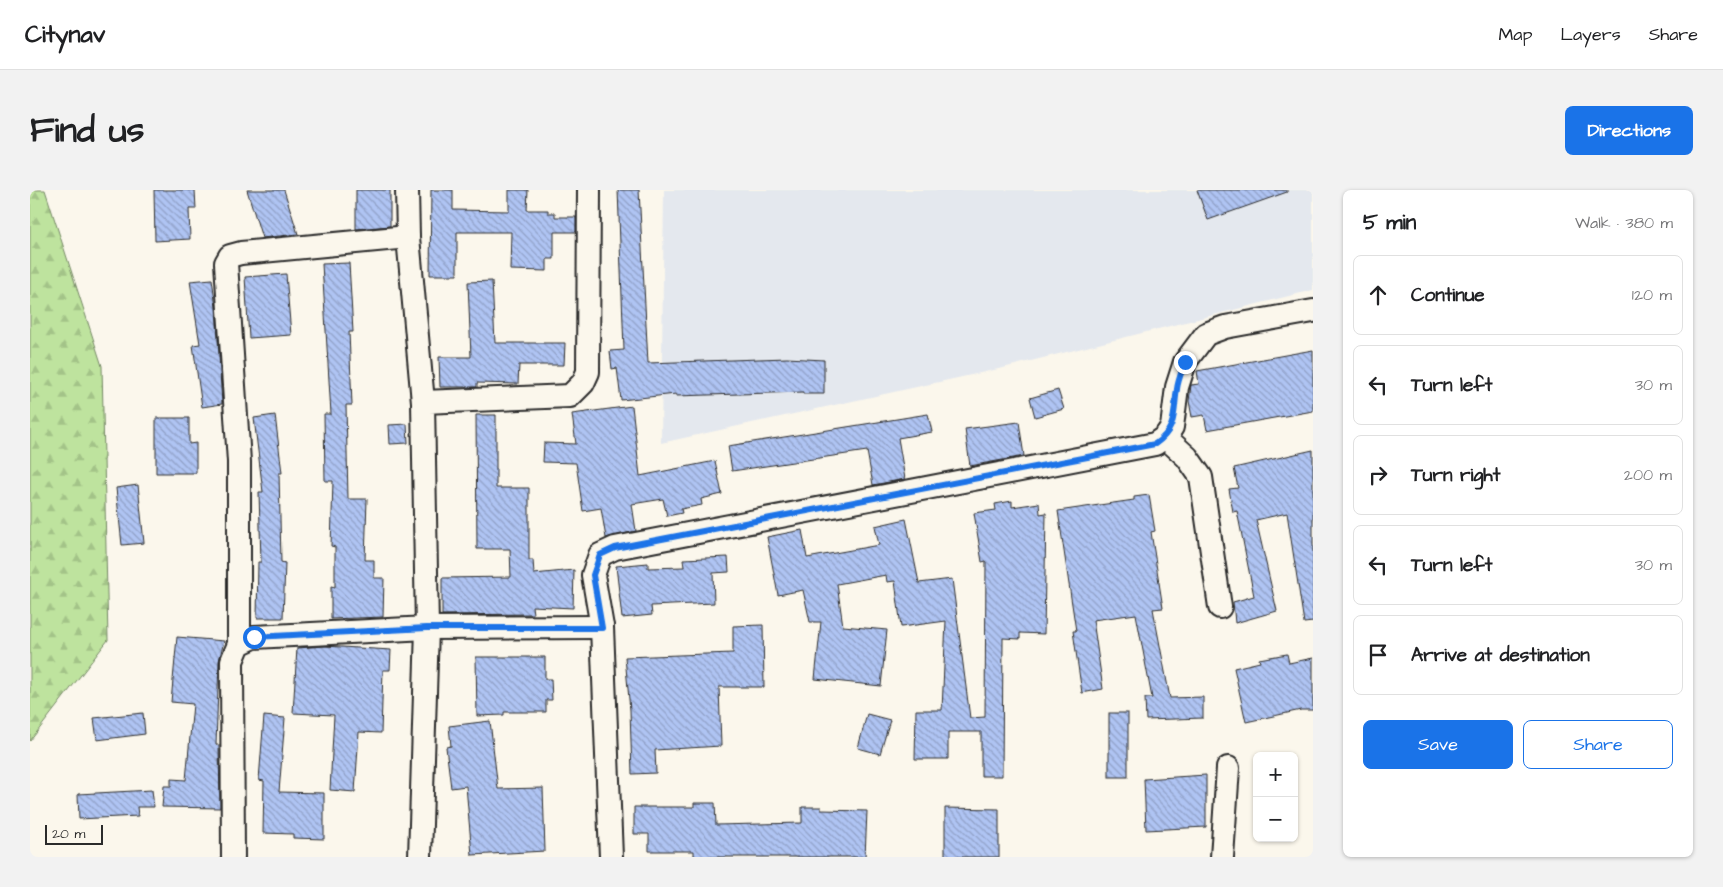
<!DOCTYPE html>
<html lang="en">
<head>
<meta charset="utf-8">
<style>
  :root { --surface:#fff; --page:#f2f2f2; --text:#202124; --muted:#757577; --line:#e0e0e0; --accent:#1a73e8 }
  body { margin:0; font-family:"Architects Daughter",sans-serif; background:var(--page); color:var(--text) }
  .controls { position:absolute; right:15px; bottom:15px; display:grid; overflow:hidden; border-radius:8px; box-shadow:0 1px 4px #0004 }
  .controls button { width:45px; height:45px; display:grid; place-items:center; padding:0; border:0; border-bottom:1px solid var(--line); background:var(--surface); color:var(--text); font:25px sans-serif }
  .scale { position:absolute; left:15px; bottom:12px; width:58px; box-sizing:border-box; padding-left:5px; border:2px solid #2b2b2b; border-top:0; font-size:14px; line-height:18px; white-space:nowrap; color:#2b2b2b; -webkit-text-stroke:4px #fbf7ec; paint-order:stroke }
  .stop { position:absolute; width:15px; height:15px; margin:-11px; border:4px solid #1a73e8; border-radius:50%; background:#fff }
  .stop.end { background:#1a73e8; border-color:#fff; box-shadow:0 1px 5px #0008 }
  .list { margin:0; padding:0; list-style:none }
  h2 { display:flex; justify-content:space-between; align-items:center; height:65px; margin:0; padding:0 20px; font-size:21px }
  h2 small { font-size:16px; font-weight:400; color:var(--muted) }
  .list li { display:grid; grid-template-columns:32px 1fr auto; gap:15px; align-items:center; box-sizing:border-box; height:80px; margin:0 10px 10px; padding:0 10px; border:1px solid var(--line); border-radius:8px }
  .list b { display:block; font-size:19px; white-space:nowrap }
  .list em { font-size:16px; font-style:normal; color:var(--muted) }
  .actions { display:flex; gap:10px; padding:15px 20px }
  .actions a { flex:1; padding:11px 0; border:1px solid var(--accent); border-radius:8px; text-align:center; font-size:18px; color:var(--accent) }
  .actions .main { background:var(--accent); color:#fff }
  .icon { flex:none; width:28px; height:28px; fill:none; stroke:currentColor; stroke-width:2; stroke-linecap:round; stroke-linejoin:round }
  .map { position:relative; flex:none; width:1283px; height:667px; overflow:hidden; border-radius:8px }
  header { display:flex; align-items:center; gap:30px; box-sizing:border-box; height:70px; padding:0 25px; background:var(--surface); border-bottom:1px solid var(--line) }
  header strong { font-size:24px }
  nav { display:flex; gap:28px; margin-inline-start:auto; font-size:18px }
  .intro { display:flex; align-items:center; justify-content:space-between; box-sizing:border-box; height:120px; padding:0 30px }
  h1 { margin:0; font-size:35px }
  .button { padding:12px 22px; border-radius:8px; background:var(--accent); color:#fff; font-size:18px; font-weight:700 }
  main { display:flex; gap:30px; padding:0 30px }
  aside { flex:1; background:var(--surface); border-radius:8px; box-shadow:0 1px 4px #0004 }
  .map>svg:first-child { display:block }
  .built { fill:#e4e8ee }
  .forest { fill:url(#forest-firs); stroke:#748764 }
  .building { fill:url(#building-back-hatch); stroke:#2b2b2b }
  .lines { fill:none; stroke-linecap:round; stroke-linejoin:round }
  .street-casing { stroke:#2b2b2b; stroke-width:26 }
  .street { stroke:#fbf7ec; stroke-width:22 }
  .route { stroke:#1a73e8; stroke-width:6 }
</style>
</head>
<body>
<header>
<strong>Citynav</strong>
<nav><a>Map</a><a>Layers</a><a>Share</a></nav>
</header>
<div class="intro"><h1>Find us</h1><a class="button">Directions</a></div>
<main>
<div class="map">
<svg width="1283" height="667" viewBox="0 0 1283 667">
  <defs>
    <pattern id="forest-firs" width="22" height="20" patternUnits="userSpaceOnUse" patternTransform="scale(1.25)"><rect width="22" height="20" fill="#bee39e"/><path d="M5 1l3.5 6h-7zM16 11l3.5 6h-7z" fill="#a3c388"/></pattern>
    <pattern id="building-back-hatch" width="6" height="6" patternUnits="userSpaceOnUse" patternTransform="scale(1.25)"><rect width="6" height="6" fill="#afc4f3"/><path d="M-1 5l2 2M0 0l6 6M5-1l2 2" fill="none" stroke="#8f9fc5"/></pattern>
  </defs>
  <rect width="100%" height="100%" fill="#fbf7ec"/>
  <filter id="ink" filterUnits="userSpaceOnUse"><feTurbulence type="fractalNoise" baseFrequency=".02" numOctaves="2"/><feDisplacementMap in="SourceGraphic" scale="10" xChannelSelector="R" yChannelSelector="G"/><feConvolveMatrix kernelMatrix="1 2 1 2 8 2 1 2 1" color-interpolation-filters="sRGB"/></filter>
  <g filter="url(#ink)">
    <!-- built -->
    <polygon class="built" points="634,0 1283,0 1283,100 973,178 631,253"/>
    <!-- forest -->
    <polygon class="forest" points="0,0 15,0 72,176 78,450 0,551"/>
    <!-- building -->
    <g class="building">
      <polygon points="124,0 165,0 166,19 159,19 160,49 125,51"/>
      <polygon points="217,0 254,0 268,44 232,48"/>
      <polygon points="326,0 360,0 360,36 326,39"/>
      <polygon points="401,0 423,0 423,20 479,21 479,0 498,0 497,20 518,20 518,23 525,23 525,27 546,27 546,42 524,42 524,69 517,69 517,81 480,80 481,42 427,42 427,85 400,85"/>
      <polygon points="588,0 609,0 618,173 757,168 794,170 794,204 773,204 773,202 646,206 646,204 591,210 587,178 582,179 580,161 594,160"/>
      <polygon points="1167,0 1257,0 1257,2 1178,30"/>
      <polygon points="319,73 323,142 319,142 322,215 316,215 318,309 337,309 335,370 344,370 344,388 354,388 353,427 301,429 301,396 305,397 305,357 301,356 303,291 295,291 294,224 301,224 292,74"/>
      <polygon points="256,84 261,145 219,148 215,87"/>
      <polygon points="182,89 186,117 192,214 172,217 163,155 170,154 160,91"/>
      <polygon points="462,91 465,153 535,153 534,175 489,175 488,194 447,193 447,197 410,197 409,167 441,167 438,92"/>
      <polygon points="1283,160 1283,221 1177,240 1174,225 1162,227 1159,211 1161,195 1169,194 1167,181"/>
      <polygon points="1028,200 1034,219 1005,227 1000,208"/>
      <polygon points="602,216 610,286 685,271 692,304 671,309 672,315 651,319 652,323 637,326 633,309 602,314 606,341 576,348 571,318 553,321 546,273 513,272 514,253 546,254 542,224"/>
      <polygon points="898,224 902,242 868,248 875,289 843,295 837,261 702,281 698,256"/>
      <polygon points="245,225 252,283 249,283 251,372 255,373 253,428 227,428 228,372 231,372 229,302 233,302 224,228"/>
      <polygon points="446,225 466,225 466,298 499,298 499,370 503,370 504,384 544,380 543,418 502,416 503,424 412,425 412,388 481,387 480,359 447,359"/>
      <polygon points="126,228 159,228 159,254 166,253 166,283 126,283"/>
      <polygon points="989,232 994,266 940,276 935,239"/>
      <polygon points="377,234 378,253 360,254 359,235"/>
      <polygon points="1283,260 1283,432 1274,433 1257,323 1226,330 1247,421 1205,433 1203,412 1224,406 1207,321 1203,322 1199,299 1208,298 1204,278"/>
      <polygon points="108,295 114,353 92,355 86,298"/>
      <polygon points="1119,305 1125,341 1121,342 1133,418 1123,419 1140,508 1173,507 1173,528 1116,530 1115,508 1122,508 1106,424 1063,430 1073,499 1052,503 1043,441 1046,441 1028,321 1104,310 1104,307"/>
      <polygon points="982,311 982,317 1009,313 1010,324 1016,323 1014,444 990,443 990,449 973,448 972,586 951,586 951,542 918,542 918,569 885,569 886,520 912,520 916,431 871,437 865,391 857,392 856,385 807,394 813,436 857,440 851,496 785,489 791,432 780,432 773,400 748,405 737,347 772,340 777,368 849,355 845,336 876,329 889,393 922,389 940,528 955,527 956,371 952,372 944,323 966,320 965,314"/>
      <polygon points="698,367 699,382 683,383 684,413 621,416 622,425 592,428 586,376 618,373 618,378 654,377 653,369"/>
      <polygon points="733,435 734,497 689,497 691,556 625,560 626,583 602,584 600,520 595,467 703,463 703,436"/>
      <polygon points="147,447 194,451 189,471 186,555 189,555 190,618 132,617 134,596 141,596 141,589 156,590 163,514 141,512"/>
      <polygon points="295,456 361,460 360,480 353,480 351,543 329,542 325,602 300,600 304,525 263,523 267,458"/>
      <polygon points="1257,464 1259,473 1283,468 1283,520 1271,520 1216,532 1204,478 1230,472 1229,469"/>
      <polygon points="446,467 515,467 515,489 521,489 522,510 516,510 516,522 474,522 474,525 447,526"/>
      <polygon points="113,523 115,544 67,550 64,528"/>
      <rect x="1079" y="523" width="19" height="64"/>
      <polygon points="837,524 860,530 850,564 828,558"/>
      <polygon points="234,526 255,528 249,602 294,603 294,649 263,648 263,644 233,643 234,591 229,590"/>
      <polygon points="460,531 468,599 513,598 515,661 442,665 436,596 421,598 416,557 421,556 419,536"/>
      <polygon points="1176,585 1176,637 1116,640 1114,589"/>
      <polygon points="122,600 124,617 107,617 108,626 49,629 48,604"/>
      <polygon points="664,613 685,613 686,635 772,633 772,617 791,617 791,620 837,621 835,667 664,667 664,661 619,661 619,644 604,644 604,617 664,617"/>
      <polygon points="915,618 969,619 969,667 915,667"/>
    </g>
    <g class="lines">
      <defs>
        <g id="street">
          <polyline points="377,0 378,47 393,212"/>
          <polyline points="1135,247 1157,267 1171,287 1190,417"/>
          <polyline points="209,454 209,272 196,73 200,66 211,63 378,47"/>
          <polyline points="203,667 202,471 209,454 224,447 397,438 572,437"/>
          <polyline points="390,667 397,438 393,212 540,206 553,193 558,182 559,0"/>
          <polyline points="581,667 572,437 563,385 570,365 585,358 1125,254 1135,247 1142,237 1147,197 1155,172 1176,144 1195,137 1283,121"/>
          <polyline points="1192,667 1198,578"/>
        </g>
      </defs>
      <!-- street casing -->
      <use href="#street" class="street-casing"/>
      <!-- street -->
      <use href="#street" class="street"/>
    </g>
  </g>
  <g class="lines" filter="url(#ink)">
    <!-- route -->
    <path class="route" d="M224,447L397,438H572L563,385L570,365L585,358L1125,254C1148,238 1143,222 1147,199C1148,190 1152,181 1155,172"/>
  </g>
</svg>
<div class="controls">
<button>+</button>
<button>−</button>
</div>
<div class="scale">20 m</div>
<div class="stop" style="left:224px;top:447px"></div>
<div class="stop end" style="left:1155px;top:172px"></div>
</div>
<aside>
<h2>5 min<small>Walk · 380 m</small></h2>
<ul class="list">
<li><svg class="icon" aria-label="ahead" viewBox="0 0 24 24"><path d="M12 20V5M6 11l6-6 6 6"/></svg><div><b>Continue</b></div><em>120 m</em></li>
<li><svg class="icon" aria-label="left" viewBox="0 0 24 24"><path d="M17 20v-9H6M10 6l-5 5 5 5"/></svg><div><b>Turn left</b></div><em>30 m</em></li>
<li><svg class="icon" aria-label="right" viewBox="0 0 24 24"><path d="M7 20v-9h11M14 6l5 5-5 5"/></svg><div><b>Turn right</b></div><em>200 m</em></li>
<li><svg class="icon" aria-label="left" viewBox="0 0 24 24"><path d="M17 20v-9H6M10 6l-5 5 5 5"/></svg><div><b>Turn left</b></div><em>30 m</em></li>
<li><svg class="icon" aria-label="arrive" viewBox="0 0 24 24"><path d="M6 21V4h12l-3 4 3 4H6"/></svg><div><b>Arrive at destination</b></div></li>
</ul>
<div class="actions"><a class="main">Save</a><a>Share</a></div>
</aside>
</main>
</body>
</html>
